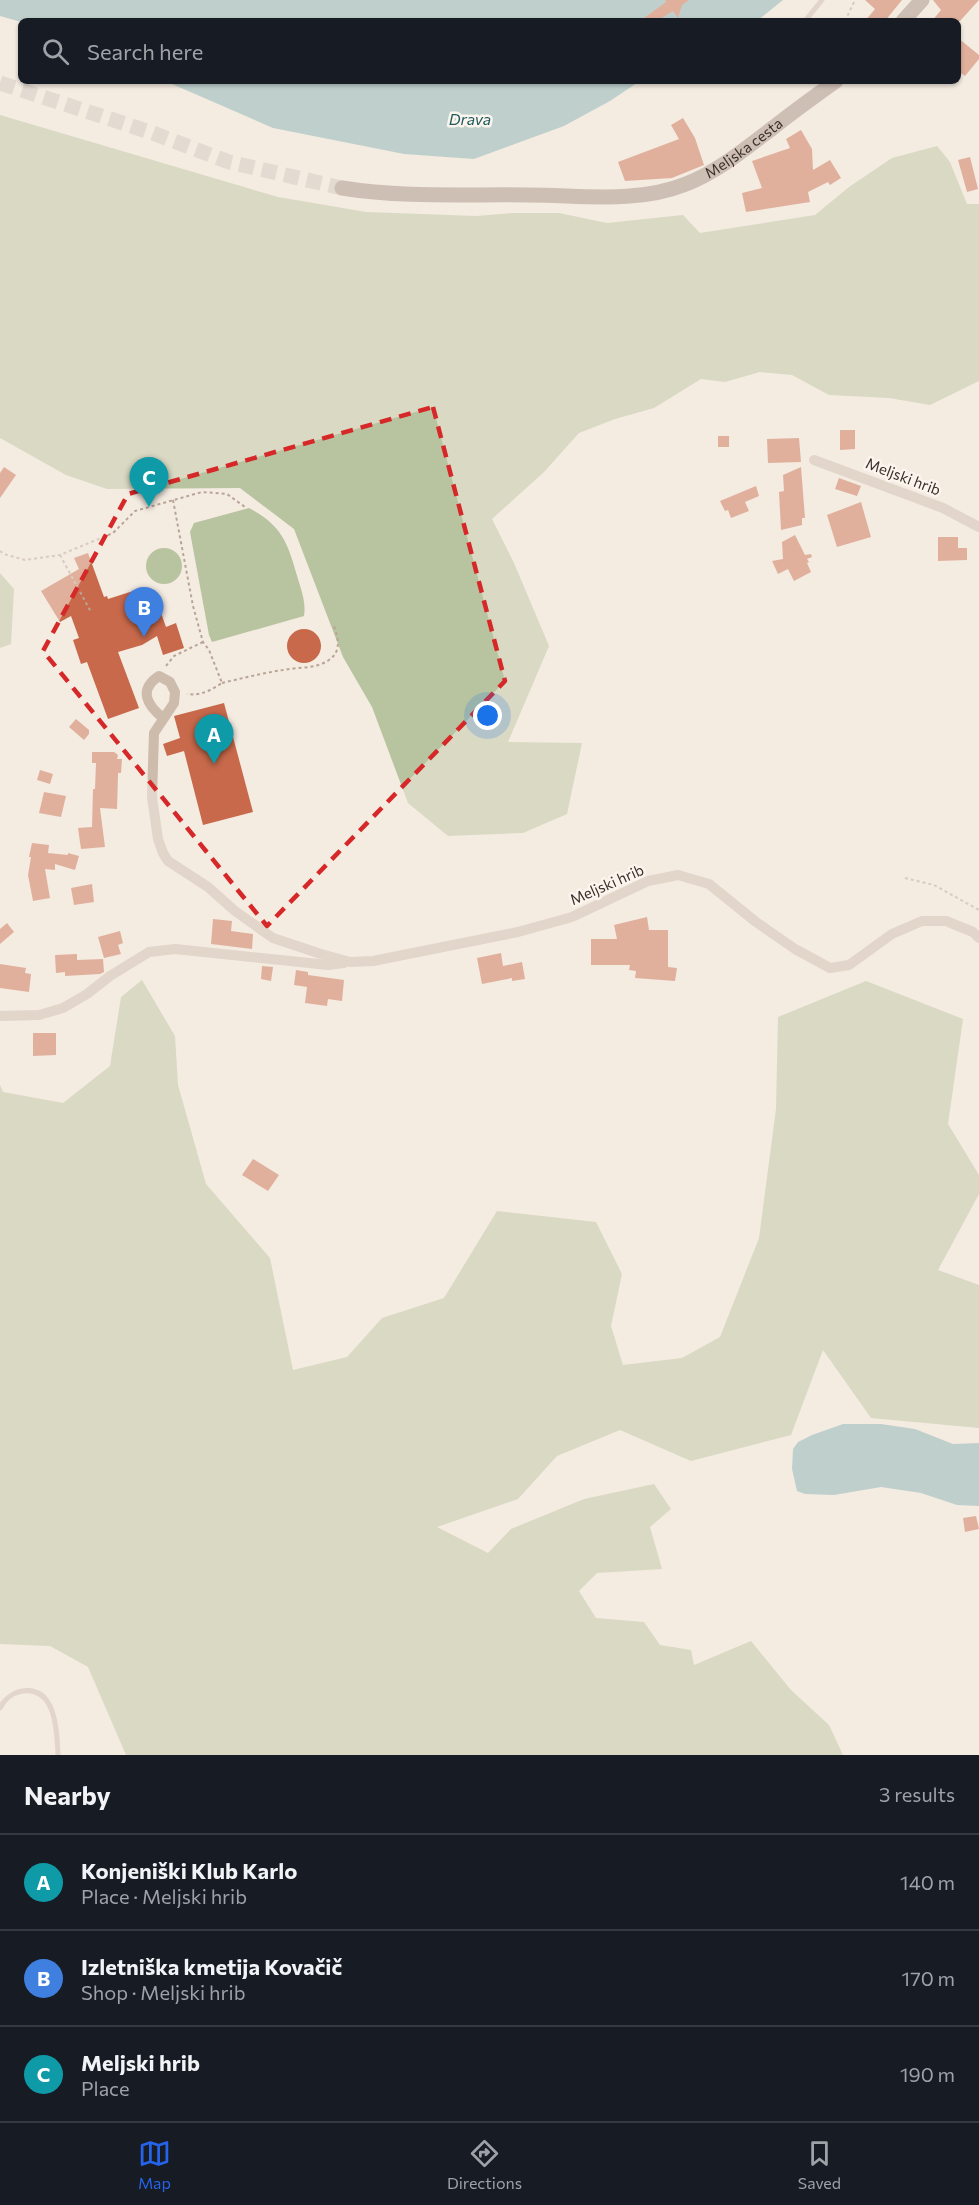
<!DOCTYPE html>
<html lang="en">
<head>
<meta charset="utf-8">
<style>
  :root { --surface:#171b24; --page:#242831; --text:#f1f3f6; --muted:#9ea1a6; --line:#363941; --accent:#2563eb }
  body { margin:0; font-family:Commissioner,sans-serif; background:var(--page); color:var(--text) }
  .you { position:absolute; left:488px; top:716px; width:21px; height:21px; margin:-15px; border:4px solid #fff; border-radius:50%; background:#1a73e8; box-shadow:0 0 0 9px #1a73e833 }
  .badge { display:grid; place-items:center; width:39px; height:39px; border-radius:50%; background:var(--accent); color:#fff; font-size:20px; font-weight:700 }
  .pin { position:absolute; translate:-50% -50px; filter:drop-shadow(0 2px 3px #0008) }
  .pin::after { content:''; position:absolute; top:32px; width:21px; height:18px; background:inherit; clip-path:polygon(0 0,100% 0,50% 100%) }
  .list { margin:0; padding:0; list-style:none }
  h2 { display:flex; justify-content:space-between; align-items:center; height:78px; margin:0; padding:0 24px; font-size:26px }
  h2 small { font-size:20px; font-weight:400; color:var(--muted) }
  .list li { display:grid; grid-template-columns:39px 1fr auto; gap:18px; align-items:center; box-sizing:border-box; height:96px; padding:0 24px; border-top:2px solid var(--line) }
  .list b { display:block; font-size:22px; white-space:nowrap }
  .list p { margin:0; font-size:20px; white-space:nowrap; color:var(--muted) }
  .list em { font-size:20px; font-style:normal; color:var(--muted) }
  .icon { flex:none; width:33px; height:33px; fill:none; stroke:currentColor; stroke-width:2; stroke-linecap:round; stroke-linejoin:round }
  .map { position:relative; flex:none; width:979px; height:1755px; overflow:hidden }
  .search { position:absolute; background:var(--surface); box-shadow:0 2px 4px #0004; left:18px; right:18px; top:18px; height:66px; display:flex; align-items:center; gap:15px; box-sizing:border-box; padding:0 21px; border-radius:9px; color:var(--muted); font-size:22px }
  .sheet { height:366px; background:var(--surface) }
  nav { display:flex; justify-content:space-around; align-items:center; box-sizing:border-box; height:84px; border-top:2px solid var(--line); background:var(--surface); font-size:16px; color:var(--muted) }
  nav a { display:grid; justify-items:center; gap:3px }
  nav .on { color:var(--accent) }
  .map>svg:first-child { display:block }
  .green { fill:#b8c4a0 }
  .water { fill:#7fb0b2 }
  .building { fill:#c8694b }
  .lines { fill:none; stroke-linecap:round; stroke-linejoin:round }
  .secondary-tunnel { stroke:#cfc6bd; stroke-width:15; stroke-dasharray:15 8; stroke-linecap:butt }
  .path { stroke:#b9a596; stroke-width:2; stroke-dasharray:3 3; stroke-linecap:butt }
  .lane { stroke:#cdbbac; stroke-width:5 }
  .street { stroke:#cdbbac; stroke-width:10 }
  .secondary { stroke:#a18a7d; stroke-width:15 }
  .marked { fill:none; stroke:#d62828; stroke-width:4.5; stroke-dasharray:12 8; stroke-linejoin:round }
  .labels { text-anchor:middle; stroke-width:5; stroke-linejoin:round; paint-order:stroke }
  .street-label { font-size:15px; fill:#3b302b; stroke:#fbf5ee }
  .water-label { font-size:16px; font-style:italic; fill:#1f5a5e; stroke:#fbf5ee }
</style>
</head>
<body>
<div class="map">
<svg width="979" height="1755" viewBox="0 0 979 1755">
  <rect width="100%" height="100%" fill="#f4ebe1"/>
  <!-- green -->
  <g class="green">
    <polygon points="0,115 278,197 366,212 476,216 513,213 559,213 607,223 683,215 700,233 815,215 849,187 892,158 937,146 950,162 967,204 979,204 979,381 930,405 889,398 829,395 792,375 760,372 725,382 701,379 654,408 615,419 579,433 544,472 492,519 514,563 549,646 508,742 582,743 567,814 523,833 448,836 408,803 372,707 343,657 294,529 240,488 107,489 66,475 0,438"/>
    <path d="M249,508C283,526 288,544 298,579C302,592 306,603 304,616L212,642L209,635L190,532L194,523Z"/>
    <circle cx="164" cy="566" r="18"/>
    <polygon points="0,573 14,589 11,644 0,648"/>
    <polygon points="142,980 175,1036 178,1085 206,1184 270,1258 293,1370 347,1357 382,1318 444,1298 497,1211 596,1222 622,1274 611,1326 623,1365 682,1358 720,1337 759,1238 776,1109 778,1017 866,981 963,1019 948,1124 979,1175 979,1194 938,1270 979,1285 979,1428 871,1418 823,1350 791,1435 691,1461 620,1430 557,1456 518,1499 437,1527 488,1553 511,1529 584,1499 654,1484 671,1509 650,1527 662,1569 597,1573 579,1591 596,1618 644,1622 660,1645 691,1650 694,1665 751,1641 791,1690 829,1725 843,1755 126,1755 88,1667 50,1646 0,1644 0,1085 3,1092 63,1103 110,1066 121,997"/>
  </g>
  <!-- water -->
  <g class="water">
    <polygon points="0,0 783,0 757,21 21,22 0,16"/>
    <polygon points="165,81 640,81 610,101 564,126 474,159 404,154 273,128"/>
    <polygon points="843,1424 881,1424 915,1429 953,1444 979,1443 979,1506 957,1505 921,1493 881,1487 834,1495 805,1494 797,1491 792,1469 793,1449 798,1442 812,1435"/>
  </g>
  <!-- building -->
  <g class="building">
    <polygon points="665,0 689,0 682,5 678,18 673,11 657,21 640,21 666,2"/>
    <polygon points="865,0 902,0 885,21 865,21 875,9"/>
    <polygon points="933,0 979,0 960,21 932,21 941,10"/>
    <polygon points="958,38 979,55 979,59 965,76 958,71"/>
    <polygon points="683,118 695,138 704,165 672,178 625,181 618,162 679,139 671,125"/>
    <polygon points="801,130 812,149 813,170 830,160 841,178 830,185 828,182 808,192 810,202 746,212 742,193 762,188 752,161 790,148 786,139"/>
    <polygon points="970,157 978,189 967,192 958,160"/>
    <polygon points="840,430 855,430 855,449 840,450"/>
    <rect x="718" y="436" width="11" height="11"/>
    <polygon points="799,438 801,462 768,463 767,439"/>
    <polygon points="4,467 16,475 0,498 0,473"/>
    <polygon points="801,467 805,518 802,518 802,525 781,530 779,492 784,491 783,475"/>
    <polygon points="839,478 861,486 857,496 835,489"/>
    <polygon points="756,486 759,496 745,502 749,511 731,518 728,510 725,511 720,501"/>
    <polygon points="861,502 871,537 837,547 827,515"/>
    <polygon points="795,535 805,555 811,554 812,557 807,559 809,562 807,563 811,572 794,581 788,569 778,574 772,561 783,559 782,542"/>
    <polygon points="938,537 958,537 958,548 967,548 967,560 938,561"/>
    <polygon points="88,553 104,597 107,596 108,599 133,591 140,612 148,609 149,614 160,610 166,627 176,623 184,648 163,655 157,636 142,645 118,652 139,708 108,719 87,662 81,664 73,640 79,638 71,616 60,622 41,591 79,569 74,558"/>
    <circle cx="304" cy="646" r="17"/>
    <polygon points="224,703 253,812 203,825 184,751 167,756 163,744 180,738 174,716"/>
    <polygon points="76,719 89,730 89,734 84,740 69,727"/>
    <polygon points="92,752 114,752 118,755 117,759 122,759 121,773 118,773 118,775 117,809 100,808 105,847 81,849 78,828 92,827 93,789 95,789 96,763 92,763"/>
    <polygon points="40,770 53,774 50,784 37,780"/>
    <polygon points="44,792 66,796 61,817 39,813"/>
    <polygon points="32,843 49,845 48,853 68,855 68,853 79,856 75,870 55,864 55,870 45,869 50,898 33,901 28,875 31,857 29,857"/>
    <polygon points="92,884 94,902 74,905 71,888"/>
    <polygon points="647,917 649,930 668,930 668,967 677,968 675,981 635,978 636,971 629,970 630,965 591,965 591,939 617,939 614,925"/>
    <polygon points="213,919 232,921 231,931 253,934 252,949 211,944"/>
    <polygon points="7,923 14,932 0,944 0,929"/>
    <polygon points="120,931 123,943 118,945 121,954 104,958 98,937"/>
    <polygon points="501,953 503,966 522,962 525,979 512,981 512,978 482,984 477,958"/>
    <polygon points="77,954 77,960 103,959 104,972 100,974 65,976 65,972 56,973 55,955"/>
    <polygon points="0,964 26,968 25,973 31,974 29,992 0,988"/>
    <polygon points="262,966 273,967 271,981 261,979"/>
    <polygon points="296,970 308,972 308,975 344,980 342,1001 328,999 327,1006 305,1003 307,987 294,985"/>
    <polygon points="33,1033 56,1033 56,1055 33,1056"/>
    <polygon points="253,1159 279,1175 268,1191 242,1175"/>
    <polygon points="976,1516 979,1529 965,1532 963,1518"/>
  </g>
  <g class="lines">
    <!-- secondary-tunnel -->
    <polyline class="secondary-tunnel" points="0,83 150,132 229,162 342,188"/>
    <!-- path -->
    <g class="path">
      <polyline points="845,21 855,0"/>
      <path d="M173,500L193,606L203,642L209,650L222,683C211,690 201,696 187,694"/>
      <polyline points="0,551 4,554 25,560 60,555 113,533 135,511 202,492 227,494 245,507"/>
      <polyline points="60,555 91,612"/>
      <polyline points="166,666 174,656 203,642"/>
      <path d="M222,683C243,678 263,673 283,670C298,667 316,669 329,660C342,651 338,638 334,626"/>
      <polyline points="905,878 934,885 979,910"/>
    </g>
    <!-- lane -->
    <g class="lane">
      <polyline points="805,21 822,0"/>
      <path d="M0,1708C4,1700 12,1693 22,1691C56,1686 57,1731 58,1755"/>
    </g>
    <!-- street -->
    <g class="street">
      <polyline points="814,460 943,508 979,527"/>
      <path d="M163,718C147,705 138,690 159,676L170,682L175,692L174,703L154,733L152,797L158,839L163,853L168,861L208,887L235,911L273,938L321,954L350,962L373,961L518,932L572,917L648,881L678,875L709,884L756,922L795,949L830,968L849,965L892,934L922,921H946L973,932L979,938"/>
      <polyline points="0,1016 39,1015 63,1008 87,994 110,976 149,952 175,949 328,965 344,963"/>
    </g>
    <!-- secondary -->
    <g class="secondary">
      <polyline points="903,21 922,0"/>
      <path id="s1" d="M342,188C404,198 466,194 529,195C581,195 636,204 686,184C719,171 746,148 774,127C794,111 815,96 836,81"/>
    </g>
  </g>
  <!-- marked area -->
  <path d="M0 0H979V1755H0ZM433,407L505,681L267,926L43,651L128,494Z" fill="#f4ebe1" fill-opacity=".55" fill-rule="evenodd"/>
  <path class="marked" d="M433,407L505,681L267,926L43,651L128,494Z"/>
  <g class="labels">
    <!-- street labels -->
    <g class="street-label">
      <text dy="5" stroke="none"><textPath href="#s1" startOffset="414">Meljska cesta</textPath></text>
      <text transform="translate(903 477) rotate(21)" y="5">Meljski hrib</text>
      <text transform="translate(607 885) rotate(-24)" y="5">Meljski hrib</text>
    </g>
    <!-- water labels -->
    <g class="water-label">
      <text x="470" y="125">Drava</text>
    </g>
  </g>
</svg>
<div class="you"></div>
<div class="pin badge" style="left:214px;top:764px;background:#0f9aa8">A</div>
<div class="pin badge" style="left:144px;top:637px;background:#3f7fe0">B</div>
<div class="pin badge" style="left:149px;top:507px;background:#0f9aa8">C</div>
<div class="search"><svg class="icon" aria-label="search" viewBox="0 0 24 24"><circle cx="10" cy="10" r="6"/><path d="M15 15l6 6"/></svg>Search here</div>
</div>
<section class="sheet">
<h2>Nearby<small>3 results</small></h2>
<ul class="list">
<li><span class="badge" style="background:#0f9aa8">A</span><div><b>Konjeniški Klub Karlo</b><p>Place · Meljski hrib</p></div><em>140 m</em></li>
<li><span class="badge" style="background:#3f7fe0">B</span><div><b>Izletniška kmetija Kovačič</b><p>Shop · Meljski hrib</p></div><em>170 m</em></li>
<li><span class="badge" style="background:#0f9aa8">C</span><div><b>Meljski hrib</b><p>Place</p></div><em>190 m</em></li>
</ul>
</section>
<nav>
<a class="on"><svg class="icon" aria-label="map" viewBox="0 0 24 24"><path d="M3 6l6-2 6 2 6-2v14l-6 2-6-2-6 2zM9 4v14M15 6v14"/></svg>Map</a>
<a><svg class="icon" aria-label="directions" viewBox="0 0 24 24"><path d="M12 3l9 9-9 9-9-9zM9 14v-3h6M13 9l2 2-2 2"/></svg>Directions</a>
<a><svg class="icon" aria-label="saved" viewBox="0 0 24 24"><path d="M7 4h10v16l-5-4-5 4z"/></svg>Saved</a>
</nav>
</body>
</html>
